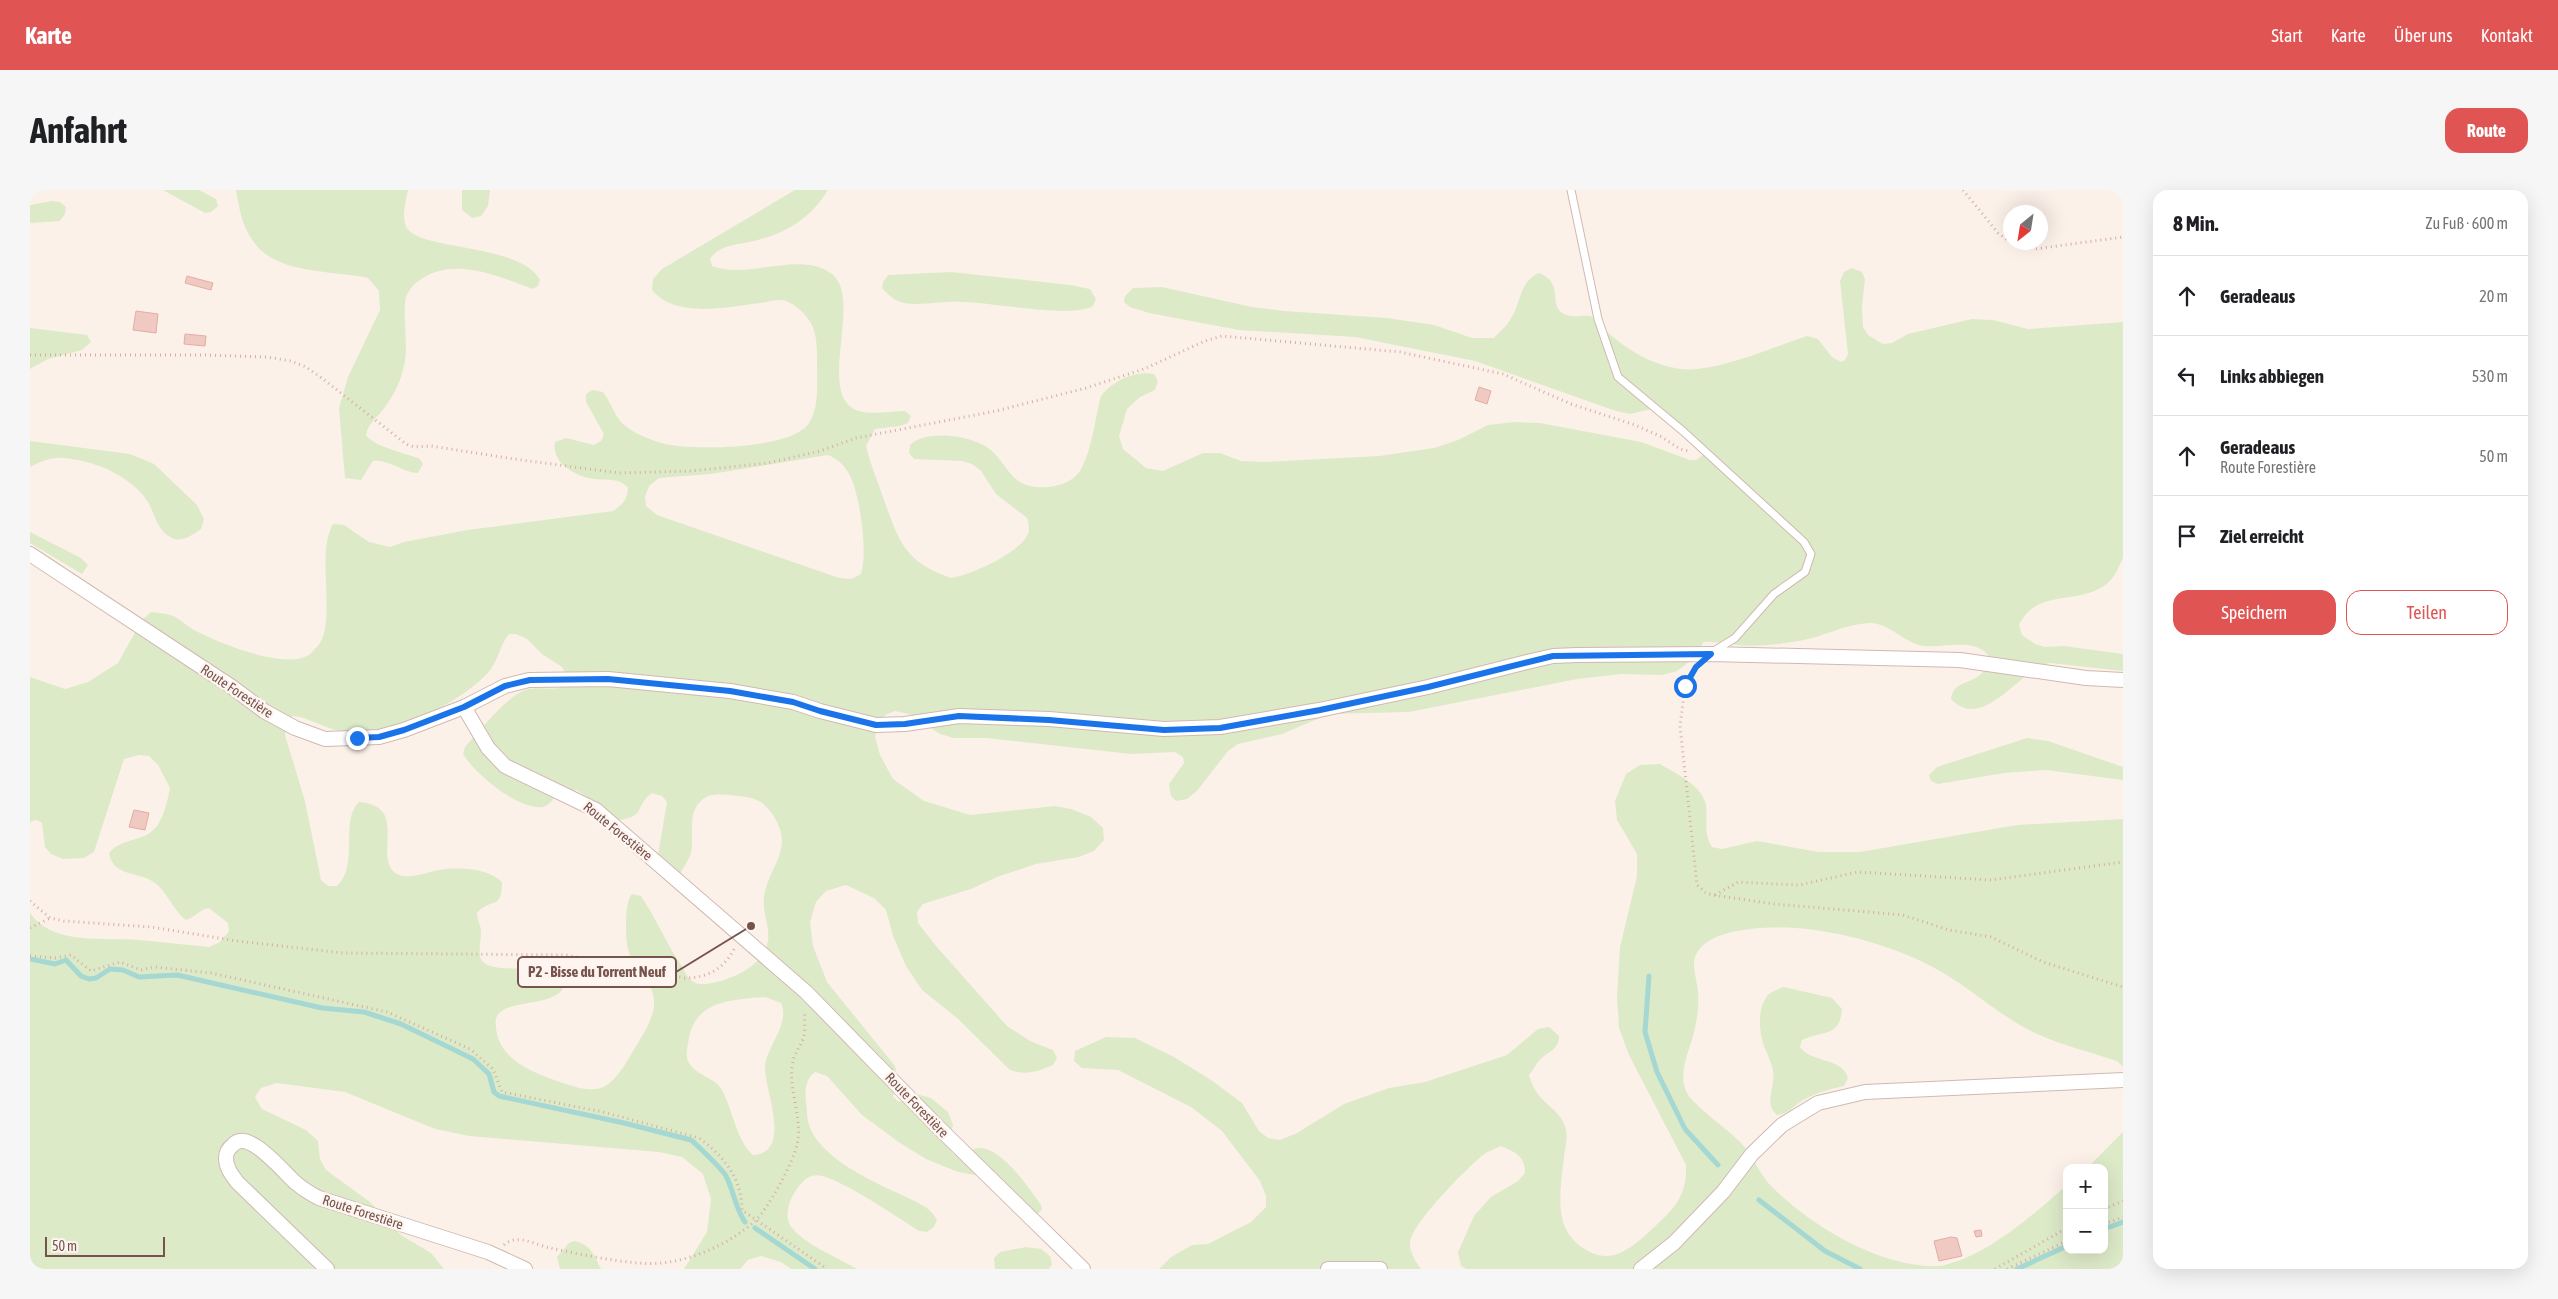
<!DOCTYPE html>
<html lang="de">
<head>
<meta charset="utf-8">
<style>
  :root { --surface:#fff; --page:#f6f6f6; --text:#202124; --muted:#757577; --line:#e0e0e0; --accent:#e05454 }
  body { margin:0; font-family:"Asap Condensed",sans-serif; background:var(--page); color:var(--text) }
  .controls { position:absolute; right:15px; bottom:15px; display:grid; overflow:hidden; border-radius:10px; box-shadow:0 5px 20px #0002 }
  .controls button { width:45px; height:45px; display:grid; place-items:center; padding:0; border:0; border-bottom:1px solid var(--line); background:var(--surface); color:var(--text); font:25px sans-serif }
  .compass { position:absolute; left:1973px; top:15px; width:45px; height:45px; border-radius:50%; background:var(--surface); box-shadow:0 5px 20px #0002; rotate:210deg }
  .scale { position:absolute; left:15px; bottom:12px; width:120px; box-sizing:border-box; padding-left:5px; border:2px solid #76534d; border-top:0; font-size:14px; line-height:18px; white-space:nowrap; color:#76534d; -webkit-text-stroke:4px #fef5f0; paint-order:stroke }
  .stop { position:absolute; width:15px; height:15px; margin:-11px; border:4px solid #1a73e8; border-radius:50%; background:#fff }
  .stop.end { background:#1a73e8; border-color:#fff; box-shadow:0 1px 5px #0008 }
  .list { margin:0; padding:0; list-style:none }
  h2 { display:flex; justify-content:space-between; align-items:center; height:65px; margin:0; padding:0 20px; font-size:21px }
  h2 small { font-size:16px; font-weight:400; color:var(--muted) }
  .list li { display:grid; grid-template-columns:32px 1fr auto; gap:15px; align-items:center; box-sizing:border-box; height:80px; padding:0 20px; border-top:1px solid var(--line) }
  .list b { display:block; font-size:19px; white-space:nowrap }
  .list p { margin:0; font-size:16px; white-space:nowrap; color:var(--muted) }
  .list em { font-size:16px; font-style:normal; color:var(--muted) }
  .actions { display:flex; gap:10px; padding:15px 20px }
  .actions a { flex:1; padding:11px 0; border:1px solid var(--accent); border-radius:15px; text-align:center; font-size:18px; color:var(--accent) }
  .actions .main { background:var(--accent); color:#fff }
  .icon { flex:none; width:28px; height:28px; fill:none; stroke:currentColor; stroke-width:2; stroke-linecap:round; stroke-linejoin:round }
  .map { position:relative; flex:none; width:2093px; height:1079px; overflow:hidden; border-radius:15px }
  header { display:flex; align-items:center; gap:30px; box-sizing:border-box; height:70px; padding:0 25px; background:var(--accent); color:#fff }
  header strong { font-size:24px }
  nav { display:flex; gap:28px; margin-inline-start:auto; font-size:18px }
  .intro { display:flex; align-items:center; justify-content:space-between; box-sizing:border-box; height:120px; padding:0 30px }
  h1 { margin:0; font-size:35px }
  .button { padding:12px 22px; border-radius:15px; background:var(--accent); color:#fff; font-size:18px; font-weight:700 }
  main { display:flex; gap:30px; padding:0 30px }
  aside { flex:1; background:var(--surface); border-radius:15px; box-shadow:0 5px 20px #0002 }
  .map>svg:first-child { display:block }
  .green { fill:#ddeac8; fill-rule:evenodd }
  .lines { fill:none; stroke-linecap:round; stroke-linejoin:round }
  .stream { stroke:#a5d7d3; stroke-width:5 }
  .building { fill:#f0cac2; stroke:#e2ada3 }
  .lane-casing { stroke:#d0b9b2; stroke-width:9 }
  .street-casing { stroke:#d0b9b2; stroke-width:16 }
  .path { stroke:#d6ada5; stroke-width:3; stroke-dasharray:1 4; stroke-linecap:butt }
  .lane { stroke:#fff; stroke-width:7 }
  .street { stroke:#fff; stroke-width:14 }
  .route { stroke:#1a73e8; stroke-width:6 }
  .labels { text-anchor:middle; stroke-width:5; stroke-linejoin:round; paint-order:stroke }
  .street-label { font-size:14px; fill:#76534d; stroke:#fef5f0 }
  .leader { fill:none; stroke:#76534d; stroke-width:2 }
  .callout-dot { fill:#76534d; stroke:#fef5f0; stroke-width:2 }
  .callout { fill:#fef5f0; stroke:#76534d; stroke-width:2 }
  .callout-label { font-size:15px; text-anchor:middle; font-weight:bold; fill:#76534d }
</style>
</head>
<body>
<header>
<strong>Karte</strong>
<nav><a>Start</a><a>Karte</a><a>Über uns</a><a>Kontakt</a></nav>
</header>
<div class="intro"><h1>Anfahrt</h1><a class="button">Route</a></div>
<main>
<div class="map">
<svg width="2093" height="1079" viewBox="0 0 2093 1079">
  <rect width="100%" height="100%" fill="#fcf1e9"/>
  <!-- green -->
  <g class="green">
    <polygon points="133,0 169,0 186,9 188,16 181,22 175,23"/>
    <path d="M206,0H378C376,11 371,28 377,38C391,61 490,53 510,90L508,96L503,99C467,86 424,66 390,90C381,96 375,104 375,115C373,138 380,160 372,183C369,196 362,207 355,217C348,227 338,233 336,245C344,257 376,263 390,269L393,274L388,283C372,283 360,269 343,271L331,290L315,288L309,218L318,187L350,120L349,101L338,88C302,80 246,85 223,51C212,37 209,17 206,0Z"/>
    <polygon points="432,0 460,0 458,16 451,26 442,28 432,20"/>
    <path d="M765,0H798C781,27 759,42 728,50C711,55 691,53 680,69L682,76C718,90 770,60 802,84C834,109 784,207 829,221C840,225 863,221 875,221L881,226L878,233L870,236L845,239L836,256C840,273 847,290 853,307C869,351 873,371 921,388C940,385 996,361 999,340C999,336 998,331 997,328L966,304L951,281L942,274L932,271L884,269L879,263L880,255C897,238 949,246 964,263C973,272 979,285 990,292C1007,302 1041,298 1051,279C1062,260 1065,228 1071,206C1082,191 1106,180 1124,184L1128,191L1125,200L1110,207L1097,219L1089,246L1093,259L1116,278L1133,281L1173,263H1190L1211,271L1236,272L1349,266L1404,258L1428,250L1458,235L1484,232L1510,233L1611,252L1660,270H1666L1674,264V260L1664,246L1631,217L1600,224L1586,221L1445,171L1325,147L1209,140L1119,123L1100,117L1094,112L1095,106L1103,98L1132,97L1222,117L1254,121L1357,128L1404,135L1442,148H1464C1469,142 1476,137 1480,130C1491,114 1489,91 1509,83C1538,94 1513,121 1541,126C1547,127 1554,125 1561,126C1571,136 1581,146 1592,154C1612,169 1642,182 1667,179C1704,175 1741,158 1777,146L1788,149L1802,167L1811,172L1815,170L1818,164L1810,91L1814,82L1822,78L1832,82L1835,89L1832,116L1833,137L1838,145L1853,154L1862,153L1878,144L1942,129L1963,130L1998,139L2093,132V368C2088,378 2084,390 2074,396C2045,415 2006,399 1989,435L1992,445L2005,454L2015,457L2034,456L2093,464V481L2020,473C1991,477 1954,544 1921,509C1923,492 1939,494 1950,485C1955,481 1957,473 1959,467C1947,447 1914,458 1895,456C1874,454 1859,432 1839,433C1815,434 1793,447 1769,451C1749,454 1728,457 1708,455C1697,454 1686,451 1674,452L1659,472L1647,481L1632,485L1591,484L1547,489L1379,522L1299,524L1252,544L1208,554L1198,561L1167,601L1157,609L1146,611L1141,606L1139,594L1154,573L1153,567L1145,562L1101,564L957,548H924L910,544L879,524L865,521L855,525L845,546L850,565L863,589L894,611L940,625L1025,616L1041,619L1061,627L1073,638L1074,650L1064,661L1049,667L1006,674L967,687L941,699L893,714L887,722L888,733L906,756L977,836L1000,851L1023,860L1027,868L1023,875C1009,881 996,886 980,880L927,828L892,800L876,776L863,746L856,720L844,708L816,695L796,701L786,712L780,732L783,756L797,792L865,876L867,884L863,907L869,912L886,904L901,908L918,922L923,935L918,956L923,964L930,966C935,964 942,959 948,958C971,956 999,998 1011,1015L1012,1020L1007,1024L1002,1023L968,989L928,982L896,969L870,953L832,925L797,886L785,882C775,890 775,900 776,913C777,919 777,926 778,932C788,968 842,991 874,1006C886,1012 901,1017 907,1030L904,1037L897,1042L889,1041C865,1026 818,993 792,986C781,983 773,990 767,999C760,1008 754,1024 760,1035C771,1053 809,1068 827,1079H761L751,1072L731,1066L718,1070L710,1079H654L677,1042L681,1009L673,984L652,967L629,962L439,946L405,939L315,902L247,893L231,898L225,907L232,919L276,940L288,951L290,969L296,980L340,1012L371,1045L401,1063L414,1079H0V723C23,756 74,747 109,750C133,752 156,755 179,757L190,752L199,741L198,733L179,718C169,720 165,727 156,730C142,719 136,699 122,691C105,681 83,686 79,663C90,650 104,652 118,644C133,636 137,612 140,598L128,575L119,566L109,565L94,569L64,662L54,668L33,669L21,664L15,657L12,633L7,630L1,631L0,635V487L35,499L58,492L88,473L112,430L121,422C127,423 134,423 140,425C149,427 157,437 166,441C190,453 253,480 279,465C281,464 284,459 287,457C308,434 285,364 303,334L314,335L339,352L360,357L374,352L437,340L583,321C593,314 597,310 598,298C589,287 578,291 565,289C546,287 521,273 525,252L536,248L564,255L571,251L574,244L556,212V204L562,200L573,202C580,211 585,226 593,234C604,244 627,253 641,255C670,260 762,259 779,233C789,218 787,195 787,178C787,163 788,142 779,130C773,122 766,115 756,111C749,108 737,112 730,113C697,117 646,129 622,100L623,89L632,79ZM798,265C807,269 813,274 818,282C830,301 838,363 831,384L821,389L809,388L627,325L616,316L615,307L619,296L629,288L681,284ZM479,444H486L497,449L512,464L532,477L536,484L530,498C518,500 506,496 495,500C477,506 448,543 435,557L433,564C444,583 488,620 512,617C519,616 523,610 526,604L547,600L589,630C617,626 604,616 622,603L632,606L637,612L628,665L650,684C655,675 661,667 662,657C663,641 658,622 672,610C681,602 697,605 708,606C725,608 733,610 743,625C765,659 740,674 734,706C732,721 740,737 738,751C733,774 710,785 691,791C682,793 670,797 662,791C657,787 654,779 651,775C636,753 626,728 611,706L602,704C594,712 595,752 599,763C607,782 626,793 624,817C621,835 608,852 599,868C593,878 583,894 571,898C556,902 542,896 527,891C502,882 468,869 466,837C465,829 466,825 472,821C489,808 549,818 532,778C517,773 454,788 450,766C449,758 451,749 451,742C451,735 447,730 447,723C461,707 472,721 472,692C457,678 430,677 409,680C398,682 378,690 367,684C341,669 381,616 329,612C309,631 330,674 307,696H298L291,690L275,611L255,545L259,529L262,526C279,527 293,538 310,541C358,548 423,518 457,484C468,473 469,456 479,444ZM735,807L751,813C761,834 734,859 735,880C736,902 762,963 723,965C706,950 703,920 692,900C685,887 665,886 658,871C655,864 658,855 659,848C666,810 703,810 735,807Z"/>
    <polygon points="22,11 30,12 36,17 35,24 30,31 0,33 0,15"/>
    <path d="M921,82L1040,95L1060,99L1066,109L1063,116C1040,129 962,112 931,112C915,111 889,116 874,113C865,111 858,105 852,98L853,92L858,85Z"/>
    <polygon points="0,138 57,145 61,152 52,160 18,169 0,179"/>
    <path d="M0,251L100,264L124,274L167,315L174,329L171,339C162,345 151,354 140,347C127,340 125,324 118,312C102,286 63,270 33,268C21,267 10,272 0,277Z"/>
    <polygon points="0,342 51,368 58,375 52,384 0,353"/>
    <polygon points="1997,548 2018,551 2093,577 2093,590 2016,580 1974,583 1908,594 1901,591 1899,585 1907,577"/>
    <path d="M1630,574C1646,584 1672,595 1676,615C1678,630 1673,644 1682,657L1692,659L1727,651L1789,662H1830L1987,635L2093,629V877L2087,871C2060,862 2031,855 2005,843C1971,827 1943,800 1910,781C1869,758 1824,745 1777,739C1750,736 1666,734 1664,774C1664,783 1667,792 1668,801C1669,812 1668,822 1666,833C1663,855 1647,879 1656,901C1662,915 1698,939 1710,952C1723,965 1730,985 1741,996C1781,1036 1851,1079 1911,1076C1959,1065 2000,1027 2037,995V1060H2074V978H2057L2093,942V1079H1436L1431,1076L1428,1062L1444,1026L1461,1007L1488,991L1495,983C1495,966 1485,962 1471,956C1465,959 1458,961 1453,965C1437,978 1379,1036 1380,1054C1380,1063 1386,1072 1391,1079H1129L1141,1067L1162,1055L1178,1054L1221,1032L1236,1017V1006L1230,991L1192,941L1161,917L1088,880L1052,878L1044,871L1045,861L1076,847L1105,848L1144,867L1181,890L1212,913L1229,941L1238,948L1250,950L1267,943L1314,914L1359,898L1395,892L1477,865L1508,839L1519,837L1529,846C1529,861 1517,861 1509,871C1505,875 1503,881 1499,885C1507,916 1531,916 1536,940C1538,949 1535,959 1534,967C1530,1005 1521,1044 1562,1063C1585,1073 1603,1056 1619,1042C1642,1020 1657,1009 1656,975L1599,865L1589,838L1587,807L1590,757L1607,686V664L1587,630L1585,611L1596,584L1610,575Z"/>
    <path d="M1754,797L1802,808L1812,819C1810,848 1793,840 1772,850L1770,857C1781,873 1812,867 1818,888L1814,896C1800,899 1786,903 1773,910C1763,916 1759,924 1747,925C1733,914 1746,897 1743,881C1742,873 1737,864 1734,856C1729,841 1727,820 1737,806C1740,802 1749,799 1754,797Z"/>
    <path d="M544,1051C561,1054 564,1065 571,1079H530L527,1067L539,1053Z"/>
    <polygon points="996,1057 1011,1059 1020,1066 1022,1074 1019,1079 965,1079 964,1068 970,1062"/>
  </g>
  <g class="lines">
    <!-- stream -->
    <g class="stream">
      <path d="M0,769L25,774L36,770L51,786L59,789L66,788L80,779L93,780L109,787L147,785L292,818L334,822L371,834L443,869L459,884L464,902L469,906L594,933L661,950C665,953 694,981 696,986C704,1001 705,1018 715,1032"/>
      <polyline points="1619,786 1615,842 1627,882 1655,939 1688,975"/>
      <polyline points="1729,1010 1795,1061 1830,1079"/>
      <polyline points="725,1038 785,1079"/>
      <polyline points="2074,1039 2093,1032"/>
      <polyline points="1987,1079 2037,1056"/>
    </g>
  </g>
  <!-- building -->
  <g class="building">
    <polygon points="157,86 183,93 181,100 155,93"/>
    <polygon points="106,121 128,124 126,143 103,140"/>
    <polygon points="155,144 176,146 175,156 154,154"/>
    <polygon points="1449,197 1461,201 1457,214 1445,210"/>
    <polygon points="104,620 119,623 115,640 99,637"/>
    <polygon points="1951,1040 1952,1046 1946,1047 1944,1041"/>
    <polygon points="1921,1047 1927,1048 1932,1066 1909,1071 1904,1051"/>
  </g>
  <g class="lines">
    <defs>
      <polyline id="lane" points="1541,0 1568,129 1588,187 1654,242 1774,352 1781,364 1775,382 1744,404 1705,448 1684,461"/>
      <g id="street">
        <polyline points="0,364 202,497 234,521 265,538 295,549 349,547 374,540 434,517 475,496 499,490 578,489 700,501 763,512 790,521 846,535 875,534 929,526 1019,529 1134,539 1190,537 1289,520 1398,497 1497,472 1523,466 1547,465 1681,464 1930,470 2056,488 2093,490"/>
        <polyline points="434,517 458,558 475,576 566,620 776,802 907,936 1053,1079"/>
        <path d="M297,1079L207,992C202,985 196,978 196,968C196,963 199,958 203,955C218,937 255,984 266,993C273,999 281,1004 289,1008L458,1062L495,1079"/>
        <polyline points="1298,1079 1350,1079"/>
        <polyline points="1611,1079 1644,1053 1693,1002 1722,964 1752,935 1788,913 1835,902 2093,890"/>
      </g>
    </defs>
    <!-- lane casing -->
    <use href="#lane" class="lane-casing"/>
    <!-- street casing -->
    <use href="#street" class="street-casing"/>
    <!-- path -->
    <g class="path">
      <polyline points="1933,0 1968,43 1980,52"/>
      <polyline points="1982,52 2005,59 2093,47"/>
      <polyline points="0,165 173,165 237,167 261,171 276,177 293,189 376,254 384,257 401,256 484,269 589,283 661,281 738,273 790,261 826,248 966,221 1056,198 1114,179 1175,151 1192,146 1370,162 1473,184 1541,214 1605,235 1632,247 1650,259 1658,261"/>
      <polyline points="1664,479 1655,496 1650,536 1667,695 1676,703 1683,705 1744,714 1873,725 1919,740 1961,747 2013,772 2093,797"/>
      <polyline points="1685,705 1708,692 1769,695 1828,682 1961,690 2093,672"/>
      <path d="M0,711L20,728L34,731L121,737L207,751L313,763L536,765L655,788C677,788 694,779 704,759"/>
      <polyline points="0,738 20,728"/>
      <path d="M0,766L25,768L41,765L61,781L90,772L111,780L124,777L181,783L357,822L440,859L463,879L472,902L573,922L669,948C694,966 712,989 712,1020L797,1079"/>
      <polyline points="2074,1019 2093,1011"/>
      <polyline points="2074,1034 2093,1027"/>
      <path d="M474,1055C487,1043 506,1055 520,1058C549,1064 581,1071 610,1073C649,1077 696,1057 725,1031C738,1019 763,973 767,955C773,930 759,902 762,876C764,863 769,859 773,849C776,841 774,830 775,822"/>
      <polyline points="1965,1079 2037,1038"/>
      <polyline points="1977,1079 2037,1051"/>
    </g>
    <!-- lane -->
    <use href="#lane" class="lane"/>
    <!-- street -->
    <use href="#street" class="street"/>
  </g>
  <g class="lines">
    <!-- route -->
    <polyline class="route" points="327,548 349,547 374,540 434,517 475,496 500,490 578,489 700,501 763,512 790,521 846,535 875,534 929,526 1019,530 1134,540 1190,538 1290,520 1398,497 1523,466 1681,464 1666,477 1655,496"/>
  </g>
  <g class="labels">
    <!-- street labels -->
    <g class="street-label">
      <text transform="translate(207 501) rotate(34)" y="5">Route Forestière</text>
      <text transform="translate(588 641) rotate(39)" y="5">Route Forestière</text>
      <text transform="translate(887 915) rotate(46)" y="5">Route Forestière</text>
      <text transform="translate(333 1022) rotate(18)" y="5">Route Forestière</text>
    </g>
  </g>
  <!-- callouts -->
  <path class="leader" d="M721 736L646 782"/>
  <circle class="callout-dot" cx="721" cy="736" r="5"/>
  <rect class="callout" x="488" y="767" width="158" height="30" rx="5"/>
  <g class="callout-label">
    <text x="567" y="787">P2 - Bisse du Torrent Neuf</text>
  </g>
</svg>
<div class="controls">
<button>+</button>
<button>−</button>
</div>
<svg class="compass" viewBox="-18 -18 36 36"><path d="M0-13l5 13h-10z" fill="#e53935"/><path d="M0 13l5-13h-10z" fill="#757577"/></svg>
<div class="scale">50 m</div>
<div class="stop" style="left:1655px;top:496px"></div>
<div class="stop end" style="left:327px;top:548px"></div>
</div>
<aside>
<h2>8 Min.<small>Zu Fuß · 600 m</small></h2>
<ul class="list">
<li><svg class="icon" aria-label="ahead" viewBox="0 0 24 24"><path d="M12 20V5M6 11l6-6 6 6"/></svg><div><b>Geradeaus</b></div><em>20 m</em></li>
<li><svg class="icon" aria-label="left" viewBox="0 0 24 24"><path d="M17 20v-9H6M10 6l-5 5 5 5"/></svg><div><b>Links abbiegen</b></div><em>530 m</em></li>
<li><svg class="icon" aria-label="ahead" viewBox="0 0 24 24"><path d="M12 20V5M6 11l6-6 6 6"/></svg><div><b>Geradeaus</b><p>Route Forestière</p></div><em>50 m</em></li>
<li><svg class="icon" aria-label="arrive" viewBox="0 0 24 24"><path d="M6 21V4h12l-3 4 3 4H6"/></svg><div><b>Ziel erreicht</b></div></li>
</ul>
<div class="actions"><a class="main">Speichern</a><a>Teilen</a></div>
</aside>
</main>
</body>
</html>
